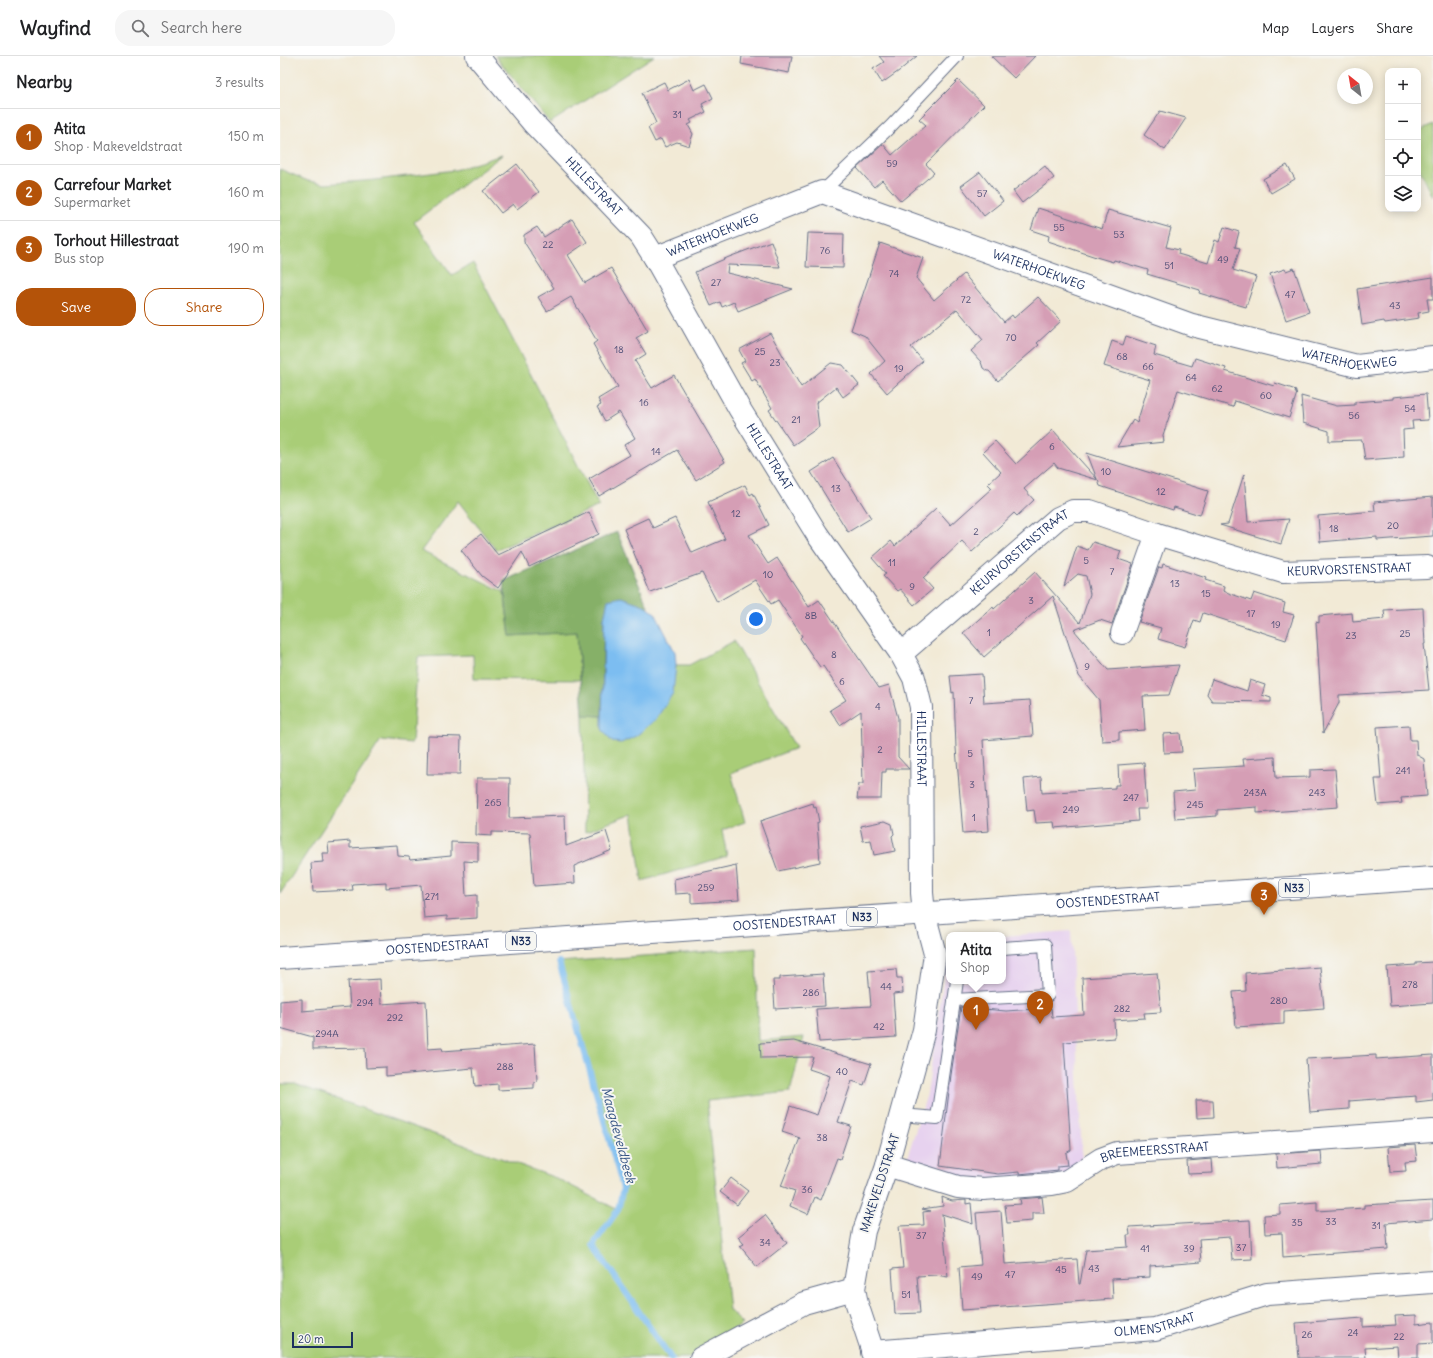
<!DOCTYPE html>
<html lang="en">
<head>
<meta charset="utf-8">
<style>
  :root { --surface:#fff; --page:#f6f6f6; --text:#202124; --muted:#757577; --line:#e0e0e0; --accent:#b45309 }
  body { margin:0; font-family:Delius,sans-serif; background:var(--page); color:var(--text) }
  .controls { position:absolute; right:12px; top:12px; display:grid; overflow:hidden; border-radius:8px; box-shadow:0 2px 10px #0003 }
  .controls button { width:36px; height:36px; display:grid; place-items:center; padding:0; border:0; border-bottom:1px solid var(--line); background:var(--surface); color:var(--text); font:20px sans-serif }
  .compass { position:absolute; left:1057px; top:12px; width:36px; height:36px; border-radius:50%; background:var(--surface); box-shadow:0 2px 10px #0003; rotate:329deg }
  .scale { position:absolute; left:12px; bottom:10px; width:61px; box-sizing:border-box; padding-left:4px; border:2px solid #1b2f5e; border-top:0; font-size:11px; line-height:14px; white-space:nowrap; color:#1b2f5e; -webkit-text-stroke:3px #f6f6f2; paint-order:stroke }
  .you { position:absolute; left:476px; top:563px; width:14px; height:14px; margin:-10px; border:3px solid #fff; border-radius:50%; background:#1a73e8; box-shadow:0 0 0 6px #1a73e833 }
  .badge { display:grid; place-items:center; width:26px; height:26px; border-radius:50%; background:var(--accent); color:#fff; font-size:13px; font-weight:700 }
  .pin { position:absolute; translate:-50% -33px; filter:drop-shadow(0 1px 2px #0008) }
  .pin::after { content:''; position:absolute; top:21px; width:14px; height:12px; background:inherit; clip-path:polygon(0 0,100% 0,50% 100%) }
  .popup { position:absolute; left:666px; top:876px; width:60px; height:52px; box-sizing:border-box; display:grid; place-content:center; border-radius:8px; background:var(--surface); filter:drop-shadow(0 1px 3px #0005); font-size:13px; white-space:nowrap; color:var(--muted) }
  .popup b { font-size:15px; color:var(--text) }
  .popup::after { content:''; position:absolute; left:50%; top:100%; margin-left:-8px; border:8px solid transparent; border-top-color:var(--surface) }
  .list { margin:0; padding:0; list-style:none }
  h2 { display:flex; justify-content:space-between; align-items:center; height:52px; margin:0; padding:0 16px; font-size:17px }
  h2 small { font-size:13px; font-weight:400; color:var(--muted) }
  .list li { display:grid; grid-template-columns:26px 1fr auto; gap:12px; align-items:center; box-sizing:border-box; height:56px; padding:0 16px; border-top:1px solid var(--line) }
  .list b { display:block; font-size:15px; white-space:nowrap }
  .list p { margin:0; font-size:13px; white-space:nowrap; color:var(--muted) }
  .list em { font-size:13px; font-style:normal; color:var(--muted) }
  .actions { display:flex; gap:8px; padding:12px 16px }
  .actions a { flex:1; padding:9px 0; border:1px solid var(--accent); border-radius:16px; text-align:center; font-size:14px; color:var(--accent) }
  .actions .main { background:var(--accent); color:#fff }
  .icon { flex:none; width:22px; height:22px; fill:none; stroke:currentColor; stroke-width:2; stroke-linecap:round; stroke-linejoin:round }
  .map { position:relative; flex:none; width:1153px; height:1302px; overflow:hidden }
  header { display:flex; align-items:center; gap:24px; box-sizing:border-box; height:56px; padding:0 20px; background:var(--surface); border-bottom:1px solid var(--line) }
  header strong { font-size:19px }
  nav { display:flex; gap:22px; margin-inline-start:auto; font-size:14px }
  .search { width:280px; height:36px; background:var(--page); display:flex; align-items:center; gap:10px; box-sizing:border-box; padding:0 14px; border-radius:16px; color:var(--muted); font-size:15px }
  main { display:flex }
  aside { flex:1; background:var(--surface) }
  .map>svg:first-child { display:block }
  .built { fill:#e7d2ef }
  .green { fill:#a9cd77; stroke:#627e6a }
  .forest { fill:#86b068; stroke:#507063 }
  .water { fill:#7cbdf1; stroke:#4c76a8 }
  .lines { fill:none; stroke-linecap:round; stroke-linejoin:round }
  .stream { stroke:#7cbdf1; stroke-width:6 }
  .building { fill:#d59eb5 }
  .lane-casing { stroke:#667088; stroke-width:14 }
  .street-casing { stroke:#667088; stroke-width:24 }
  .primary-casing { stroke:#667088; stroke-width:24 }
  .lane { stroke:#fff; stroke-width:12 }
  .street { stroke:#fff; stroke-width:22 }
  .primary { stroke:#fff; stroke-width:22 }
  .labels { text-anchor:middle; stroke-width:4; stroke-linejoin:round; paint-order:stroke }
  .number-label { font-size:10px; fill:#4a4b74 }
  .shield { fill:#f6f6f2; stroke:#5d6b8a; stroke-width:1 }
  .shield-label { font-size:11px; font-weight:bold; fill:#1b2f5e }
  .street-label { font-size:12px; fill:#1b2f5e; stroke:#f6f6f2 }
  .water-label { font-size:13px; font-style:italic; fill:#335283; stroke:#f6f6f2 }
</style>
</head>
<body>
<header>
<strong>Wayfind</strong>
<div class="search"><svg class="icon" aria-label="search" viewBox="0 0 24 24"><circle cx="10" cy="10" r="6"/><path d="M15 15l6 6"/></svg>Search here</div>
<nav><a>Map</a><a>Layers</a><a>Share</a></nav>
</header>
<main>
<aside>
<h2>Nearby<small>3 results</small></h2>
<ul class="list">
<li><span class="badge">1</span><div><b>Atita</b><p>Shop · Makeveldstraat</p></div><em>150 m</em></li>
<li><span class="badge">2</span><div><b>Carrefour Market</b><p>Supermarket</p></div><em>160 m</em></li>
<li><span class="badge">3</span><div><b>Torhout Hillestraat</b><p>Bus stop</p></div><em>190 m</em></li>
</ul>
<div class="actions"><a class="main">Save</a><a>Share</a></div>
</aside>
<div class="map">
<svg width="1153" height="1302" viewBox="0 0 1153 1302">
  <rect width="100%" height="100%" fill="#f6f6f2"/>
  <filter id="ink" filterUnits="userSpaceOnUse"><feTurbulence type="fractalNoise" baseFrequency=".025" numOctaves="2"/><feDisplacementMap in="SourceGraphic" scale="8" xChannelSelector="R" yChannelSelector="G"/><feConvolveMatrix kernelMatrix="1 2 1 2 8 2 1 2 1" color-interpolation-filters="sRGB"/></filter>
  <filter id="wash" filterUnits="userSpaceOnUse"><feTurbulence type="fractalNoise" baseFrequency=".012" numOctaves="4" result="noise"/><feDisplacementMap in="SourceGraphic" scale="16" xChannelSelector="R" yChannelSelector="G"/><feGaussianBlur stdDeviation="0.9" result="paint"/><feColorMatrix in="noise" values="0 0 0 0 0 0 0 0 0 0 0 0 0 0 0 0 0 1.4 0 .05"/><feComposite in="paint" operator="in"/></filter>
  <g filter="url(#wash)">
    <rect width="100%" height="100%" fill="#f2ead6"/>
    <!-- built -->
    <polygon class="built" points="791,875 802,1102 785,1120 679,1125 638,1111 627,1102 647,1038 669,886 669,925 723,925 723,880"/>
    <!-- green -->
    <g class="green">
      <polygon points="215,0 374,0 270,67"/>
      <polygon points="1153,68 1153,141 1138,110 1138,75"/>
      <polygon points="222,99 134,166 172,219 193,207 319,450 216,494 178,445 141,495 224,536 230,580 297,576 300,624 194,623 193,599 138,601 132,687 101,684 0,838 0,113 28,125 45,128 95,124 175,114"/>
      <polygon points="454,585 516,692 451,717 465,766 442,774 447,800 362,825 352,758 305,776 303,659 322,660 322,673 392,637 396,609 409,609"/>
      <polygon points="476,892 478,985 524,981 510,1036 427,1045 449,1254 463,1268 409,1302 0,1302 0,1028 15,1028 276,1122 338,1154 343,1131 279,906"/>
    </g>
    <!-- forest -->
    <polygon class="forest" points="337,476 369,553 364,549 324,562 322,660 303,659 297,576 230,580 223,525"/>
    <!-- water -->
    <polygon class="water" points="341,541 364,549 375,557 395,596 396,609 393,637 376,663 356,680 341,687 332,686 322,673 324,562 328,544"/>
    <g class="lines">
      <!-- stream -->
      <polyline class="stream" points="279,906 343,1132 338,1154 313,1189 391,1302"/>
    </g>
    <g id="blocks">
      <!-- building -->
      <g class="building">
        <polygon points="462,0 512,0 509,17 461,8"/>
        <polygon points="599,0 637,0 619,15 602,27 593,13 604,6"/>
        <polygon points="711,0 755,0 734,22"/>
        <polygon points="409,23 414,34 426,28 433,42 422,48 426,56 410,64 412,67 408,69 413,78 409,90 397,86 385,91 381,83 375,86 368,72 376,67 362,37 384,26 388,34"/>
        <polygon points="678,24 704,49 646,108 654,117 621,145 602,124 594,131 577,112 603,88 612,99 646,69 639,63"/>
        <polygon points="880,55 906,62 885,94 864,79"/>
        <polygon points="237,108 259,136 237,153 233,148 221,157 203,135"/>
        <polygon points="1007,109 1015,123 991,137 983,123"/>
        <polygon points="765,110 774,122 742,147 733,135"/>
        <polygon points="700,116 723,145 704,160 681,130"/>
        <polygon points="758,152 822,173 828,154 891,172 886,191 899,194 898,198 928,207 935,184 939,186 944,171 959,176 955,191 960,192 953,214 976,221 966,251 919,237 920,234 867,218 868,214 834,204 833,206 816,201 768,185 769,180 751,174"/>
        <polygon points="292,163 307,186 288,199 305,227 331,212 368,275 356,282 366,298 355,305 372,332 394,319 445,406 416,424 397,394 319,440 309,423 350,399 344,389 355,382 339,356 325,365 317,351 321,349 318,343 338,331 313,288 317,285 291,241 267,255 258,241 274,232 244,186 244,179 257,171 264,181"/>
        <polygon points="528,177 564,178 563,212 526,211"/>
        <polygon points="491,185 500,211 448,209 447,217 513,233 458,255 454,246 442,251 440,246 431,250 415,216 449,201"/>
        <polygon points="600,187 643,202 636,222 654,244 684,218 724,266 732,259 734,262 758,241 781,265 757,287 759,289 718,325 709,315 707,315 703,312 701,306 691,295 703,284 677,253 631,291 643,305 607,337 591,318 605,305 585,280 571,274"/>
        <polygon points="1014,212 1029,256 1006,264 990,218 1005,213 1006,215"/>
        <polygon points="1153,221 1153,243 1147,243 1149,255 1138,257 1139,262 1105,267 1104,265 1082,269 1077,233"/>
        <polygon points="490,277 521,331 551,307 563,309 579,329 563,341 556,331 536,347 539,371 513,389 489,354 492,352 475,323 472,325 461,307 465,305 459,294"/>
        <polygon points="846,280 876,290 874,299 912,310 915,302 946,312 945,315 994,330 995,327 1016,334 1015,337 1017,337 1009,362 955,345 953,351 898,334 883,379 884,386 837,391 853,364 857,367 870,324 824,310 832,285 843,289"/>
        <polygon points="1146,338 1148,364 1132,365 1133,373 1123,374 1124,401 1085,404 1082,384 1049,385 1049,375 1023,367 1021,340 1057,350 1075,349 1075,346 1113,343 1113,341"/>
        <polygon points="773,374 817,423 807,397 928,435 920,459 894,451 893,454 820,430 818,424 778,412 774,407 744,433 754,444 737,460 734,457 692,496 682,485 643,522 653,533 634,549 620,533 617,535 603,520 606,518 592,502 611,485 615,490 656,452 671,469 712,432 708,428 721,416 703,396 715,385 736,408"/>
        <polygon points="553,402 591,462 568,476 531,416"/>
        <polygon points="964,418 968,466 1009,463 1001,488 940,469 948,468"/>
        <polygon points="465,429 470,439 473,437 489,469 469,479 488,508 497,502 529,551 539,544 599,632 609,629 618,662 618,701 629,713 606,713 606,716 602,716 601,743 577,743 579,728 583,728 581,655 560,669 550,654 566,644 543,610 540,611 520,582 522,580 498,544 491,548 475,524 437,546 422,517 370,536 344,473 368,462 373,472 395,462 412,497 445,483 428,446"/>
        <polygon points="1153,441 1153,480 1097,484 1097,481 1040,486 1038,460 1095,455 1094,446"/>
        <polygon points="309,456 319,478 249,511 242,496 218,532 202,520 181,494 201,478 218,499"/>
        <polygon points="813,486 841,495 838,503 853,508 832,568 820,564 794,574 828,614 899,609 889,639 863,640 865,674 839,676 839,684 822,685 819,644 799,620 773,540 704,601 683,577 713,551 714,553 755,516 800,567 810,538 806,520 798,518 784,530 797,490 808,494"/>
        <polygon points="883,508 926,522 925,524 944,530 943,535 971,545 974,537 1005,547 1003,556 1014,559 1006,584 923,557 920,566 914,564 905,591 878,583 881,572 859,566 879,511 882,512"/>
        <polygon points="1143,552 1145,588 1144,588 1149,634 1059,639 1059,647 1043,677 1036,566 1039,567 1039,560 1072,557 1073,566 1105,563 1104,554"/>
        <polygon points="702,618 704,647 750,644 753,680 703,684 709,775 683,777 676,692 674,636 672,637 670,620"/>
        <polygon points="932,623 967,635 970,624 985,629 982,639 991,642 991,646 932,645 927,638"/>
        <polygon points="1129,669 1130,684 1136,684 1137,699 1144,703 1147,740 1121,742 1122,747 1098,749 1095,723 1101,723 1097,671"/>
        <polygon points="900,677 902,696 884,697 883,678"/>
        <polygon points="148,680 181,681 180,718 147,718"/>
        <polygon points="995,701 996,722 1030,721 1030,714 1055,713 1058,751 977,757 977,751 937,754 937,760 895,763 893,736 915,734 913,713 964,710 963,703"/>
        <polygon points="864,707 867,753 857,753 858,765 775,772 774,766 756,767 754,754 747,755 744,723 761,721 762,737 835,732 835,729 839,729 838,709"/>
        <polygon points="197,722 230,722 229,762 285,760 286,790 326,775 332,794 294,810 295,827 254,830 250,777 212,776 212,780 196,779"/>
        <polygon points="533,747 534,752 536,751 539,766 537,767 540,806 498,815 480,765"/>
        <polygon points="605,765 612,768 614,778 612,780 615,795 594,799 591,784 583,785 580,770"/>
        <polygon points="70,785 70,792 117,789 118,800 129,801 130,804 171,800 171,786 198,787 198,806 184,805 186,840 197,839 197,862 167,864 167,860 144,862 141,829 106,832 106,826 72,828 73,834 33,836 31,807 43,806 42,797 49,797 48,787"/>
        <polygon points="456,809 459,844 411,847 411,837 395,838 394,823"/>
        <polygon points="1153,906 1153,947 1110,950 1107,911 1136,909 1136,907"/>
        <polygon points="1040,911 1044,952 1004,955 1004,968 956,971 953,936 966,935 965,917"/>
        <polygon points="616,913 617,922 622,922 623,937 613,938 616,981 539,986 536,953 591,950 588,915"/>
        <polygon points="877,917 881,956 864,957 865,962 834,964 835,982 784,986 791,1094 786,1097 788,1109 778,1110 778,1114 739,1118 739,1116 718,1118 660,1110 671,1019 681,951 726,955 771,952 772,961 804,959 802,922"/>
        <polygon points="543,918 545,950 495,953 493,924 500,924 500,921"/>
        <polygon points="100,923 101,948 146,945 148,993 162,992 163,995 255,988 257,1025 254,1026 254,1032 218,1034 218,1028 195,1030 193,1012 106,1020 106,1011 86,1012 85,992 33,993 33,981 0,972 0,945 22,943 22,955 70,951 68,925"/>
        <polygon points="514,985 591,1008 584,1029 572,1025 558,1066 571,1070 560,1103 557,1102 541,1144 535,1141 528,1158 510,1150 515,1135 501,1130 520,1082 502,1076 510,1050 537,1059 550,1020 529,1013 533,1001 481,1002 480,987"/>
        <polygon points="1096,999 1096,1003 1153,999 1153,1044 1136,1046 1136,1040 1069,1045 1069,1053 1030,1056 1026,1003"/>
        <polygon points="916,1044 933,1044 934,1061 917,1062"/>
        <polygon points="1135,1089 1137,1105 1125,1106 1126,1115 1110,1116 1108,1091"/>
        <polygon points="1041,1095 1042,1108 997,1112 996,1098"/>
        <polygon points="932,1103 933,1117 908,1118 907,1105"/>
        <polygon points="451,1122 468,1135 457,1149 440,1136"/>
        <polygon points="662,1141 672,1145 686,1144 686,1148 691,1147 693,1168 662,1158 668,1221 656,1219 637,1220 640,1257 615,1258 612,1213 623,1212 619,1170 644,1169 643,1156 651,1155 642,1153 663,1150"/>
        <polygon points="762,1141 764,1157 752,1157 752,1165 727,1167 725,1149 741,1148 740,1143"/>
        <polygon points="1153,1145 1153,1163 1106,1167 1108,1193 1003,1201 1002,1177 985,1178 984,1159 1000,1158 1000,1149 1037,1146 1037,1155 1084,1152 1084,1149"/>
        <polygon points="721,1155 725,1208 797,1203 799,1228 800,1228 806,1194 848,1191 847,1179 850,1179 849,1171 970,1164 972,1203 952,1204 950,1181 919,1183 921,1206 870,1210 870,1221 832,1223 833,1243 682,1254 679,1211 701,1209 696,1157"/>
        <polygon points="485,1159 507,1187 477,1211 460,1190 464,1188 458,1181"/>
        <polygon points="1136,1259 1136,1268 1153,1266 1153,1287 1138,1288 1138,1302 1118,1302 1117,1290 1085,1292 1086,1302 1019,1302 1016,1267 1083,1262 1083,1271 1116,1269 1115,1260"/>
      </g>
    </g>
  </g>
  <g filter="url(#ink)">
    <use href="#blocks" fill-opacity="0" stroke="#667088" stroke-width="1"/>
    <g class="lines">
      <defs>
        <g id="lane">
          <polyline points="542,136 611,70 677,0"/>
          <polyline points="674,944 768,939 765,889 723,892"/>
          <polyline points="621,1059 657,1062 677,925"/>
        </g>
        <g id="street">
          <path id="s1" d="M197,0L254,68L361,180L375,202L459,352L537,478L621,598L634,622L641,651L642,837L644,857L655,898L644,974L607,1109L584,1175L574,1233L577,1248L595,1302"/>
          <path id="s2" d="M375,202L542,136L912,269L1077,310L1153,301"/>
          <polyline points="842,577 877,478"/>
          <path id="s3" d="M621,598L778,462L793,455H810L877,478L1003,516L1147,511"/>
          <path id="s4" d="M607,1109L678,1131L703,1133L772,1128L787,1125L821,1103L837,1097L1153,1075"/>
          <path id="s5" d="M592,1296L875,1273L987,1238L1153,1226"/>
          <polyline points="421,1302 524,1247 574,1233"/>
        </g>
        <g id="primary">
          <path id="s6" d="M0,902L1153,822"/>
        </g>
      </defs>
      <!-- lane casing -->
      <use href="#lane" class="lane-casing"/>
      <!-- street casing -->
      <use href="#street" class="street-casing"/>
      <!-- primary casing -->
      <use href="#primary" class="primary-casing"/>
      <!-- lane -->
      <use href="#lane" class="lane"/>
      <!-- street -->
      <use href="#street" class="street"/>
      <!-- primary -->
      <use href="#primary" class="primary"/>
    </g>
  </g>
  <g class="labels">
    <!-- number labels -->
    <g class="number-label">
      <text x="397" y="62">31</text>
      <text x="612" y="111">59</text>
      <text x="702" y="141">57</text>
      <text x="779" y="175">55</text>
      <text x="839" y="182">53</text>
      <text x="268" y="192">22</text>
      <text x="545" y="198">76</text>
      <text x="943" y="207">49</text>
      <text x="889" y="213">51</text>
      <text x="614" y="221">74</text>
      <text x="436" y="230">27</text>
      <text x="1010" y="242">47</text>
      <text x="686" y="247">72</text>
      <text x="1115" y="253">43</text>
      <text x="731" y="285">70</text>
      <text x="339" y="297">18</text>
      <text x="480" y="299">25</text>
      <text x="842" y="304">68</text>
      <text x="495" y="310">23</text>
      <text x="868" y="314">66</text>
      <text x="619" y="316">19</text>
      <text x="911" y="325">64</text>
      <text x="937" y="336">62</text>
      <text x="986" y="343">60</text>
      <text x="364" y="350">16</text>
      <text x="1130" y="356">54</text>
      <text x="1074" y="363">56</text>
      <text x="516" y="367">21</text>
      <text x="772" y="394">6</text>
      <text x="376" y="399">14</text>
      <text x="826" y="419">10</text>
      <text x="556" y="436">13</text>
      <text x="881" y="439">12</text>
      <text x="456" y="461">12</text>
      <text x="1113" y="473">20</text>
      <text x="1054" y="476">18</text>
      <text x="696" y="479">2</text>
      <text x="806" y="508">5</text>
      <text x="612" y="510">11</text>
      <text x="832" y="519">7</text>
      <text x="488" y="522">10</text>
      <text x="895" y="531">13</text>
      <text x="632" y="534">9</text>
      <text x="926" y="541">15</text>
      <text x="751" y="548">3</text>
      <text x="971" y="561">17</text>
      <text x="531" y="563">8B</text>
      <text x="996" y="572">19</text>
      <text x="709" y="580">1</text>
      <text x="1125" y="581">25</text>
      <text x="1071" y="583">23</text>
      <text x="554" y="602">8</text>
      <text x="807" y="614">9</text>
      <text x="562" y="629">6</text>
      <text x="691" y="648">7</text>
      <text x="598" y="654">4</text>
      <text x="600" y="697">2</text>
      <text x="690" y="701">5</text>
      <text x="1123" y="718">241</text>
      <text x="692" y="732">3</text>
      <text x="975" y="740">243A</text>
      <text x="1037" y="740">243</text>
      <text x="851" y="745">247</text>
      <text x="213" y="750">265</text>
      <text x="915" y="752">245</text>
      <text x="791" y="757">249</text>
      <text x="694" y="765">1</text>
      <text x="426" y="835">259</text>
      <text x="152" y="844">271</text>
      <text x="1130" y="932">278</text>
      <text x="606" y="934">44</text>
      <text x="531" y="940">286</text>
      <text x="999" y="948">280</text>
      <text x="85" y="950">294</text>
      <text x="842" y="956">282</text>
      <text x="115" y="965">292</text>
      <text x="599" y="974">42</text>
      <text x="47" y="981">294A</text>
      <text x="225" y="1014">288</text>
      <text x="562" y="1019">40</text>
      <text x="542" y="1085">38</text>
      <text x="527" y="1137">36</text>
      <text x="1051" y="1169">33</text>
      <text x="1017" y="1170">35</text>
      <text x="1096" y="1173">31</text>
      <text x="641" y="1183">37</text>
      <text x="485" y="1190">34</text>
      <text x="961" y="1195">37</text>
      <text x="865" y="1196">41</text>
      <text x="909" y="1196">39</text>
      <text x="814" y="1216">43</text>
      <text x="781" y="1217">45</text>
      <text x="730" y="1222">47</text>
      <text x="697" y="1224">49</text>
      <text x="626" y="1242">51</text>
      <text x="1073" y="1280">24</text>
      <text x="1027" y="1282">26</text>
      <text x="1119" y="1284">22</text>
    </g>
    <!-- shield labels -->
    <g class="shield">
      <rect x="999" y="823" width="30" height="18" rx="3"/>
      <rect x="567" y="852" width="30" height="18" rx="3"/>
      <rect x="226" y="876" width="30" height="18" rx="3"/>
    </g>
    <g class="shield-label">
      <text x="1014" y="836">N33</text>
      <text x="582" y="865">N33</text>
      <text x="241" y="889">N33</text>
    </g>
    <!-- street labels -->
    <g class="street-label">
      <text dy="4" stroke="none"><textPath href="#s1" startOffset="175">HILLESTRAAT</textPath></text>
      <text dy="4" stroke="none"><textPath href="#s2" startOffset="62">WATERHOEKWEG</textPath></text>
      <text dy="4" stroke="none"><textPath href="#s2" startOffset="410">WATERHOEKWEG</textPath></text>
      <text dy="4" stroke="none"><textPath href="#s2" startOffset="734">WATERHOEKWEG</textPath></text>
      <text dy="4" stroke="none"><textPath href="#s1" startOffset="499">HILLESTRAAT</textPath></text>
      <text dy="4" stroke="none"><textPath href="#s3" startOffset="156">KEURVORSTENSTRAAT</textPath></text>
      <text dy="4" stroke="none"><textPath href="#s3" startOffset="510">KEURVORSTENSTRAAT</textPath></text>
      <text dy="4" stroke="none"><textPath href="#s1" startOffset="835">HILLESTRAAT</textPath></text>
      <text dy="4" stroke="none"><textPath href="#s6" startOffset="830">OOSTENDESTRAAT</textPath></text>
      <text dy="4" stroke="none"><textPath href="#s6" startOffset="506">OOSTENDESTRAAT</textPath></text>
      <text dy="4" stroke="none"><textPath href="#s6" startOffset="158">OOSTENDESTRAAT</textPath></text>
      <text dy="4" stroke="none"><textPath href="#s4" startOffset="279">BREEMEERSSTRAAT</textPath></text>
      <text transform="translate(600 1127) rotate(-72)" y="4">MAKEVELDSTRAAT</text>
      <text dy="4" stroke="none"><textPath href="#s5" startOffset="284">OLMENSTRAAT</textPath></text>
    </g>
    <!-- water labels -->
    <g class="water-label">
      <text transform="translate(339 1079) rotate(75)" y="5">Maagdeveldbeek</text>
    </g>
  </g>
</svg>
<div class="controls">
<button>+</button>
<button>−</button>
<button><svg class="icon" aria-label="locate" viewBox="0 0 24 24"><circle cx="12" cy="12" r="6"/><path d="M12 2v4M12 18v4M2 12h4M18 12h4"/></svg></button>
<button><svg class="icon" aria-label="layers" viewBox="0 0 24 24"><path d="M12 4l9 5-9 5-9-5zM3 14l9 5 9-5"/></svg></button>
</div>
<svg class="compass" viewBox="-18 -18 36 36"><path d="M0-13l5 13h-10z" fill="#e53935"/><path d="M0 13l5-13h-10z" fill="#757577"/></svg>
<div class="scale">20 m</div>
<div class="you"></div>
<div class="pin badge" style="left:696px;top:974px">1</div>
<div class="popup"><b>Atita</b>Shop</div>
<div class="pin badge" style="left:760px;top:968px">2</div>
<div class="pin badge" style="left:984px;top:859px">3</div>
</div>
</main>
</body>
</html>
